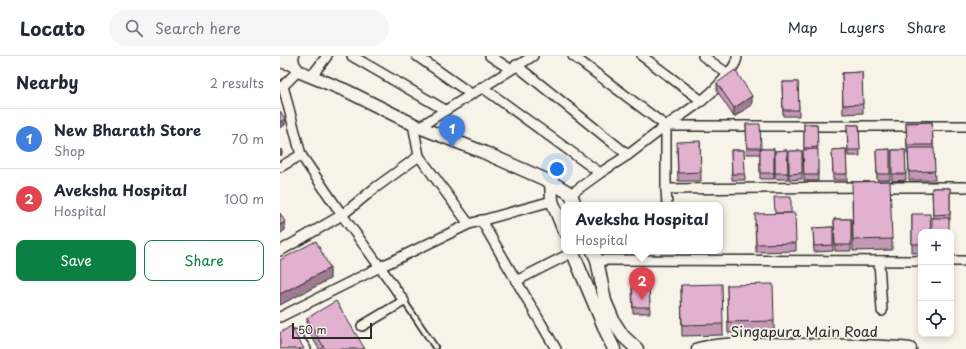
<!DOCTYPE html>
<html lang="en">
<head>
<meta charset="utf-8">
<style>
  :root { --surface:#fff; --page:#f6f6f7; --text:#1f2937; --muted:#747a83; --line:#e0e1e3; --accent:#0b8043 }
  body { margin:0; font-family:"Playpen Sans",sans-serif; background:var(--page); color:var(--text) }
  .controls { position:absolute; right:12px; bottom:12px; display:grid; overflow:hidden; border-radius:8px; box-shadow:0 2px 6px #0003 }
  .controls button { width:36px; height:36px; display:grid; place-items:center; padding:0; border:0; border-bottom:1px solid var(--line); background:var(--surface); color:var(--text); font:20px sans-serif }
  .scale { position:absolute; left:12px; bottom:10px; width:80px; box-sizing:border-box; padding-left:4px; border:2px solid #2b2b2b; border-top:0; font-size:11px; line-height:14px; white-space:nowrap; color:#2b2b2b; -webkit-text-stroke:3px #f7f3e8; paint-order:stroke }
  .you { position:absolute; left:277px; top:113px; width:14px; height:14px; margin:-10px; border:3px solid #fff; border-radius:50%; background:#1a73e8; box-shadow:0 0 0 6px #1a73e833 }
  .badge { display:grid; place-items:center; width:26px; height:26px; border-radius:50%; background:var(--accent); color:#fff; font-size:13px; font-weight:700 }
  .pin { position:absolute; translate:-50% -33px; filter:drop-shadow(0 1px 2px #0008) }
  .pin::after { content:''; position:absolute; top:21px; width:14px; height:12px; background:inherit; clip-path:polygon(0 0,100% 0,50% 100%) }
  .popup { position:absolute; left:281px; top:146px; width:162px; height:52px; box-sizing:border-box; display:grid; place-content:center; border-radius:8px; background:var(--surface); filter:drop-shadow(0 1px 3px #0005); font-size:13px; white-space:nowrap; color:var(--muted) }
  .popup b { font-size:15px; color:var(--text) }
  .popup::after { content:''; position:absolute; left:50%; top:100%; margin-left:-8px; border:8px solid transparent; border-top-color:var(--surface) }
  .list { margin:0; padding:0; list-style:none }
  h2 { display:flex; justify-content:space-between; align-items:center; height:52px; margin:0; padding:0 16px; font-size:17px }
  h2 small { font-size:13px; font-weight:400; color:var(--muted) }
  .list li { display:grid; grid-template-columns:26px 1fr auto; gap:12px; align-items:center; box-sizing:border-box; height:60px; padding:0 16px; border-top:1px solid var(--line) }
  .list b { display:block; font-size:15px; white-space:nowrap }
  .list p { margin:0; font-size:13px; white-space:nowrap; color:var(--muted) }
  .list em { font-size:13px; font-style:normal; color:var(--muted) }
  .actions { display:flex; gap:8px; padding:12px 16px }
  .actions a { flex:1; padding:9px 0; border:1px solid var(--accent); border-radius:8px; text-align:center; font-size:14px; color:var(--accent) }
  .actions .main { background:var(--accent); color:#fff }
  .icon { flex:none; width:22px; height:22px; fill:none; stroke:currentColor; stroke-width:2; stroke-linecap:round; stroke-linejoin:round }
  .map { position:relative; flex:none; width:686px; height:293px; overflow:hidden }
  header { display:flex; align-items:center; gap:24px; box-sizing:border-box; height:56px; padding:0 20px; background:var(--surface); border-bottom:1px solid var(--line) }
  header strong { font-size:19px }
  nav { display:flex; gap:22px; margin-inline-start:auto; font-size:14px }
  .search { width:280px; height:36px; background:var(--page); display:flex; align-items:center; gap:10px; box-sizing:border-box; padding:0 14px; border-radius:22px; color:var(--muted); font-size:15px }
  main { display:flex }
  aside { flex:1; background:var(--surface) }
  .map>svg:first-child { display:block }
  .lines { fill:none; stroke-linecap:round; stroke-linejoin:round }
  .lane-casing { stroke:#2b2b2b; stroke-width:8 }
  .street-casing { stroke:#2b2b2b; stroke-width:12 }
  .secondary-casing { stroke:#2b2b2b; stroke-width:15 }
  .lane { stroke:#f7f3e8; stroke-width:4.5 }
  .street { stroke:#f7f3e8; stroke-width:9 }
  .secondary { stroke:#f7f3e8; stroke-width:12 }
  .wall { fill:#c398b3; stroke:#2b2b2b }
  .shaded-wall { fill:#9f7c92; stroke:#2b2b2b }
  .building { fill:#e3b1d0; stroke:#2b2b2b }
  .labels { text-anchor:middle; stroke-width:3.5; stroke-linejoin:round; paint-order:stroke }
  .street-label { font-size:14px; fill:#2b2b2b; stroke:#f7f3e8 }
</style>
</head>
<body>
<header>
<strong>Locato</strong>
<div class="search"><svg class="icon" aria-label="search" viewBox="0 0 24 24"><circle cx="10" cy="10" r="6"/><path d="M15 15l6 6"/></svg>Search here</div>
<nav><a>Map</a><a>Layers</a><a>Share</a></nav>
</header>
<main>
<aside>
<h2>Nearby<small>2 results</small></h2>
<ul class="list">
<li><span class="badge" style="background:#3f7fe0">1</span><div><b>New Bharath Store</b><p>Shop</p></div><em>70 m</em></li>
<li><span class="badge" style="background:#e0444e">2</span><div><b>Aveksha Hospital</b><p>Hospital</p></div><em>100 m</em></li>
</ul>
<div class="actions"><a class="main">Save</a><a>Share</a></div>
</aside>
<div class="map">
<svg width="686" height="293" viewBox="0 0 686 293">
  <rect width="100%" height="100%" fill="#f7f3e8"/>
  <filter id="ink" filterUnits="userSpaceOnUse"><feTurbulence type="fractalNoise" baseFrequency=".025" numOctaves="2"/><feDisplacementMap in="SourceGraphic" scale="8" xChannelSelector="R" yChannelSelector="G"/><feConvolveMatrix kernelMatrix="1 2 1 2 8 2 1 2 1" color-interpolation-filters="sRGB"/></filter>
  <g filter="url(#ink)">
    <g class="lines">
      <defs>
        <polyline id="lane" points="124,245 155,291"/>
        <g id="street">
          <polyline points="72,0 165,54"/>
          <polyline points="137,0 191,38"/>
          <polyline points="210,0 230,13"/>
          <polyline points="293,0 386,70"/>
          <polyline points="362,0 422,45"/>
          <polyline points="423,0 448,18"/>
          <polyline points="236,9 348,99"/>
          <polyline points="31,21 47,0"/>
          <polyline points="202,31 320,117"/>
          <polyline points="133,68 139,100 189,168 272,145"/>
          <polyline points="139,71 253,0"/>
          <polyline points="0,111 21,99"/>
          <polyline points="599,131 686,131"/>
          <path d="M386,133V70C397,62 410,54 421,45C431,38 458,11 457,0"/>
          <polyline points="291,138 320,117 348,99 386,70 686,70"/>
          <polyline points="387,149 386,133 583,131"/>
          <polyline points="201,164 276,293"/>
          <polyline points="0,195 62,159 95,132 139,100"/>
          <polyline points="317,204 641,205"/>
          <polyline points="599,205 602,255"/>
          <polyline points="671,205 686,205"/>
          <polyline points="236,225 293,196"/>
          <polyline points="0,261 100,211 62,159 21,99 3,30 18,15"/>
          <polyline points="82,270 124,245 100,211 189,168"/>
          <polyline points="0,284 11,278 16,279 26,293"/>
        </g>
        <g id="secondary">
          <polyline points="1,0 3,6 13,8"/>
          <polyline points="12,0 13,8 18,15 67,35 139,71 203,96 271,126 291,138 295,149"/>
          <polyline points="271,126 272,145 284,175"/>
          <polyline points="292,195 330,285 334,293"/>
          <polyline points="313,195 317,204 325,245 334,266 343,280 357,293"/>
          <path d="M418,293C449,286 493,288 526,289C560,290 596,289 630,293"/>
        </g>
      </defs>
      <!-- lane casing -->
      <use href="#lane" class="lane-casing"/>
      <!-- street casing -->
      <use href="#street" class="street-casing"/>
      <!-- secondary casing -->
      <use href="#secondary" class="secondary-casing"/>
      <!-- lane -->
      <use href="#lane" class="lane"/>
      <!-- street -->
      <use href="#street" class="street"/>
      <!-- secondary -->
      <use href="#secondary" class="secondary"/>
    </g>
    <!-- wall -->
    <g class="wall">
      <polygon points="582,16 583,57 563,58 562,17"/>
      <polygon points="502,26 518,26 519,60 503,60"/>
      <polygon points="437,27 472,49 454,61 437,35"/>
      <polygon points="652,66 655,124 629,124 628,98 627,98 626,67"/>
      <polygon points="466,68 481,92 481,93 494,93 494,123 480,123 480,98 467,98"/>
      <polygon points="524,68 537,68 538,125 524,125"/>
      <polygon points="567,69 579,69 580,100 568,100"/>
      <polygon points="420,85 421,125 398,125 397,94"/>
      <polygon points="566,93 567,124 553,124 552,94"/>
      <polygon points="610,93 610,124 597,124 596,94"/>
      <polygon points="451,94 464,94 465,124 452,124"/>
      <polygon points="507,94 508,123 495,123 495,95"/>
      <polygon points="612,94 625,94 626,124 612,125"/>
      <polygon points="509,95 522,95 522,123 509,124"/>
      <polygon points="652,132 670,132 670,164 653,162"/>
      <polygon points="572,137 612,183 612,194 573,195"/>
      <polygon points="511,157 516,187 516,195 476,196 475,167"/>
      <polygon points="632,158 641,176 641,197 632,197"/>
      <polygon points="554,163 571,163 571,195 555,195"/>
      <polygon points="553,171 553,195 534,196 533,172"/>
      <polygon points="369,226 370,257 353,257 352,233"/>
      <polygon points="401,229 443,268 443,279 402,280"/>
      <polygon points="447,229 494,265 494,276 448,277"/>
      <polygon points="27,262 85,293 39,293 27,273"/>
    </g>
    <!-- shaded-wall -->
    <g class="shaded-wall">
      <polygon points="472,40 472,49 454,61 454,52"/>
      <polygon points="5,63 5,69 0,72 0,66"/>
      <polygon points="2,93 2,99 0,100 0,94"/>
      <polygon points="5,166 5,174 0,178 0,169"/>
      <polygon points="50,212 50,223 0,249 0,238"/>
    </g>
    <!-- building -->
    <g class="building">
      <polygon points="455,14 472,40 454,52 437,27"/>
      <polygon points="582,16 583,48 563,49 562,17"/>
      <polygon points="502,26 518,26 519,54 503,54"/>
      <polygon points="0,55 5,63 0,66"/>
      <polygon points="652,66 653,89 627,89 626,67"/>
      <polygon points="466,68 480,68 481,92 467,92"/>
      <polygon points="524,68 537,68 538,91 524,92"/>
      <polygon points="567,69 579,69 580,94 568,94"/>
      <polygon points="420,85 421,116 398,117 397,86"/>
      <polygon points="628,92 654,92 655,115 629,116"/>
      <rect x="480" y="93" width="14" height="24"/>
      <polygon points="538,93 538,119 524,119 523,94"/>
      <polygon points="566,93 567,118 553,118 552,94"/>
      <polygon points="610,93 610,118 597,118 596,94"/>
      <polygon points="451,94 464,94 465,118 452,118"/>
      <polygon points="507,94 508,117 495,117 495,95"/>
      <polygon points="612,94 625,94 626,118 612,118"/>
      <polygon points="509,95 522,95 522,117 509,118"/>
      <polygon points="610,125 612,183 573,184 572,126"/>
      <polygon points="652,132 670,132 670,158 653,159"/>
      <polygon points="494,141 511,141 511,157 495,157"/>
      <polygon points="0,157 5,166 0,169"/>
      <polygon points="515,157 516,187 476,188 475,158"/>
      <polygon points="632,158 650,158 651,176 641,176 641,188 632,188"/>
      <rect x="652" y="162" width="17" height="14"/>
      <polygon points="554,163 571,163 571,189 555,189"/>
      <polygon points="553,171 553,189 534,190 533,172"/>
      <polygon points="36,185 50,212 0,238 0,204"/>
      <polygon points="369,226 370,251 353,251 352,227"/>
      <polygon points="442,228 443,268 402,269 401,229"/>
      <polygon points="493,228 494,265 448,266 447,229"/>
      <polygon points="56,245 85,293 45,293 27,262"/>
      <polygon points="11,270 24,293 0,293 0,277"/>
    </g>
  </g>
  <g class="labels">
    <!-- street labels -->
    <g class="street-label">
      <text x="524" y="281">Singapura Main Road</text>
    </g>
  </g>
</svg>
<div class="controls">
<button>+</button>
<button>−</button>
<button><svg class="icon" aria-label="locate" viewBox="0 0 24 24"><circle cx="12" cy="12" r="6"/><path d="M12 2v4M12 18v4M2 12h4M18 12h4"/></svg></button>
</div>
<div class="scale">50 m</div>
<div class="you"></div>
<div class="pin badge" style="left:172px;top:92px;background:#3f7fe0">1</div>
<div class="pin badge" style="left:362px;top:244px;background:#e0444e">2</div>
<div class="popup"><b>Aveksha Hospital</b>Hospital</div>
</div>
</main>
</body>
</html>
